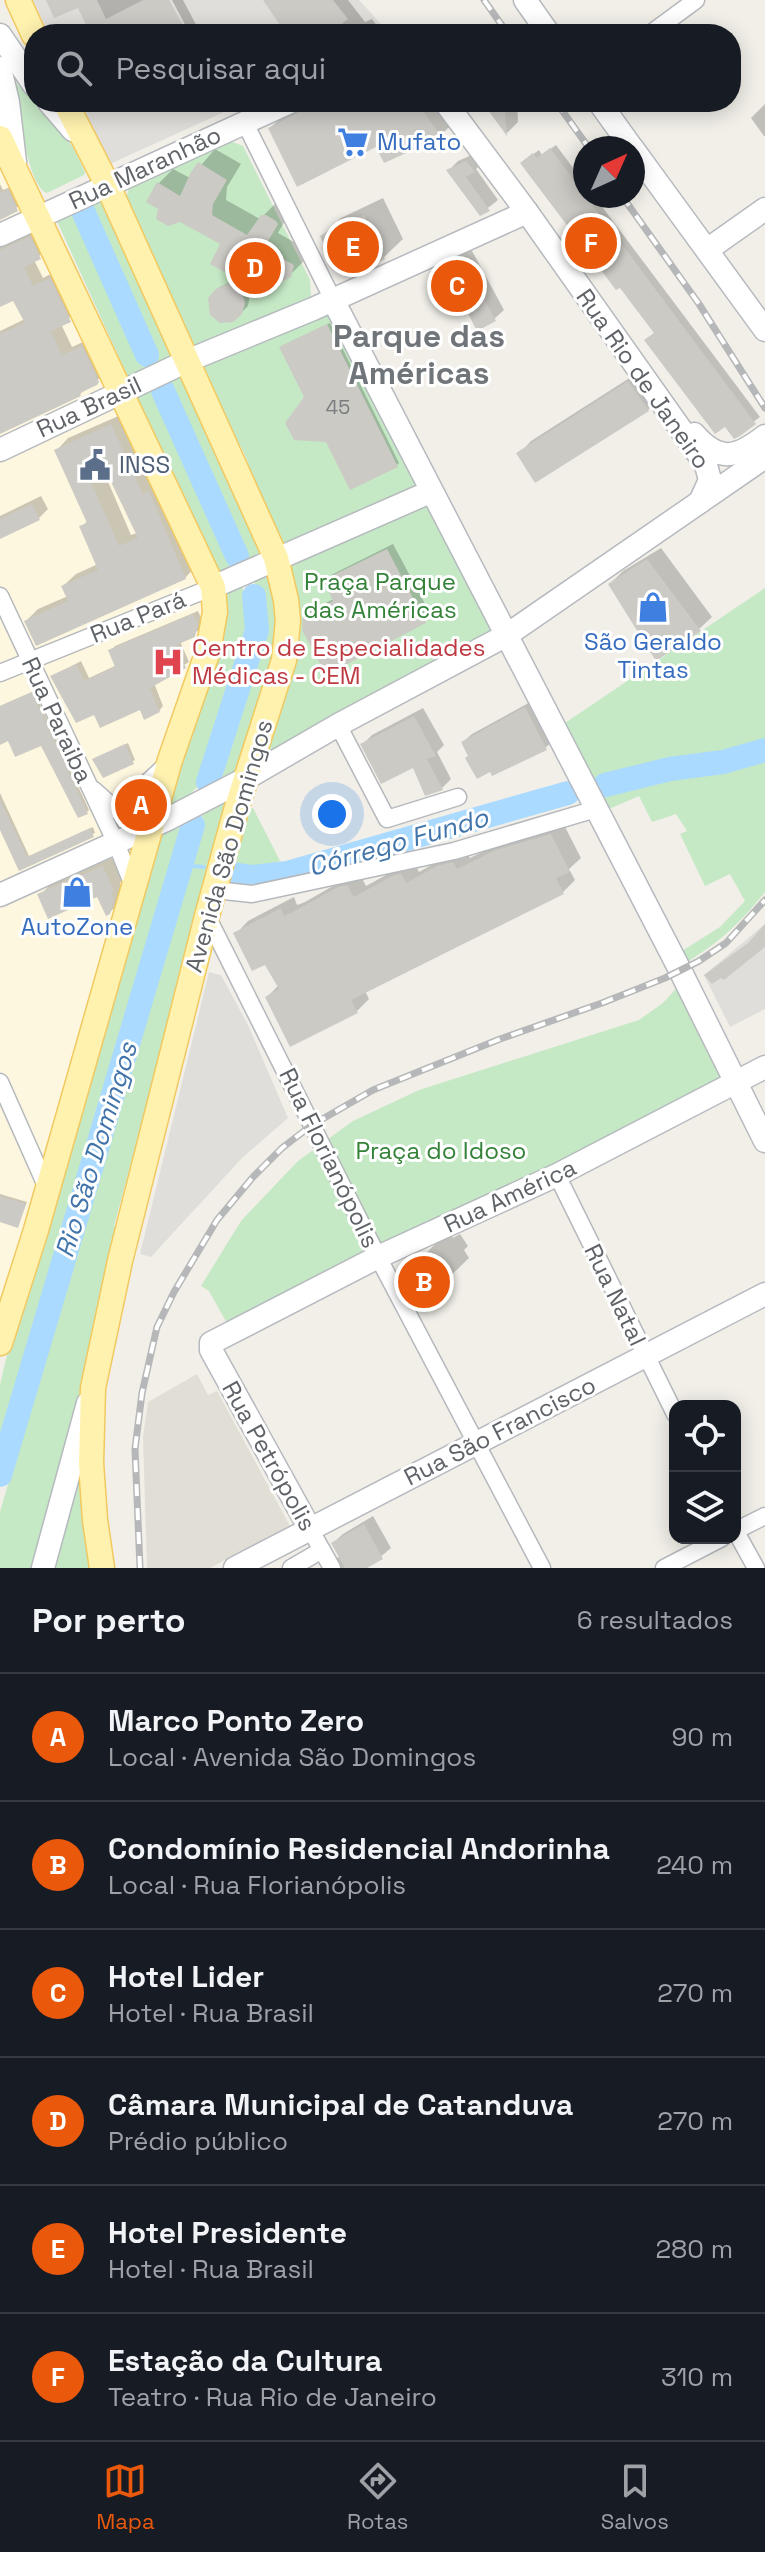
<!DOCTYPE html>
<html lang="pt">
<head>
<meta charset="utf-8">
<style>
  :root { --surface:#171b24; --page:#242831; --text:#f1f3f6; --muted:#9ea1a6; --line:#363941; --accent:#ea580c }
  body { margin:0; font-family:"Space Grotesk",sans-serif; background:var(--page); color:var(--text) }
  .controls { position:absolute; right:24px; bottom:24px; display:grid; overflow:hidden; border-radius:16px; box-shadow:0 4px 20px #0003 }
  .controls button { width:72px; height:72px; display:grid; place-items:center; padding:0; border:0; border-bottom:2px solid var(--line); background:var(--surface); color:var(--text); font:40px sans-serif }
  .compass { position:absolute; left:573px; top:136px; width:72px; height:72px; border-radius:50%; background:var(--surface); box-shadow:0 4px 20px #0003; rotate:45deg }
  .you { position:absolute; left:332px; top:814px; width:28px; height:28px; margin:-20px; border:6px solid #fff; border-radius:50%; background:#1a73e8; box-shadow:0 0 0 12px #1a73e833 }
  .badge { display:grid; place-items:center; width:52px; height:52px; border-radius:50%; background:var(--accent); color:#fff; font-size:26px; font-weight:700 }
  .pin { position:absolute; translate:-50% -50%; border:4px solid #fff; box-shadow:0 2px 8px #0006 }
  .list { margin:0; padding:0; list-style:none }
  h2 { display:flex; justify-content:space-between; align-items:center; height:104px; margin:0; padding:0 32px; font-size:34px }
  h2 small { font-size:26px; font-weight:400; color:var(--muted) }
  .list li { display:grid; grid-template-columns:52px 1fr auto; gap:24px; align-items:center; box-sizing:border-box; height:128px; padding:0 32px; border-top:2px solid var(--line) }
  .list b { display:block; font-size:30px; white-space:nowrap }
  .list p { margin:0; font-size:26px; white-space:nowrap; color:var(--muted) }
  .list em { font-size:26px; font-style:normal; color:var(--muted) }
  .icon { flex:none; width:44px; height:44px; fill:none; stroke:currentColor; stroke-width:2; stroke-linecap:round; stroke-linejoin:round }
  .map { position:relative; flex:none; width:765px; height:1568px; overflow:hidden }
  .search { position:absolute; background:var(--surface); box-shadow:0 4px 20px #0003; left:24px; right:24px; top:24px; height:88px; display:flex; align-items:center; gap:20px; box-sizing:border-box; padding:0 28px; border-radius:32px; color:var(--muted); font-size:30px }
  .sheet { height:872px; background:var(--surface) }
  nav { display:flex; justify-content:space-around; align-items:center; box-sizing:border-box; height:112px; border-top:2px solid var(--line); background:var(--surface); font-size:22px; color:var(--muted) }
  nav a { display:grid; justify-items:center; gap:4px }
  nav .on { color:var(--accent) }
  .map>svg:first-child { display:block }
  .commercial { fill:#fef7e0 }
  .industrial { fill:#e0deda }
  .education { fill:#e1ded6 }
  .green { fill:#c5e8c5 }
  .shadow { fill:#0003; fill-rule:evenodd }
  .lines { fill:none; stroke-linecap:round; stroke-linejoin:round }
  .stream { stroke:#aadaff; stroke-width:4 }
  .river { stroke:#aadaff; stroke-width:24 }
  .building { fill:#cccac5; fill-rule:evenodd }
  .street-casing { stroke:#b5b8bc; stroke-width:19 }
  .secondary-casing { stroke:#b6babf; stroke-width:25 }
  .primary-casing { stroke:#f2c960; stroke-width:27 }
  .street { stroke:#fff; stroke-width:16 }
  .secondary { stroke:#fff; stroke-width:22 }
  .primary { stroke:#fff2af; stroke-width:24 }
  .rail-casing { stroke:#b6b7b8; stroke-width:7 }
  .rail { stroke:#fff; stroke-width:4; stroke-dasharray:12; stroke-linecap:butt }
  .labels { text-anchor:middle; stroke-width:6; stroke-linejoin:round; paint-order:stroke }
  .number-label { font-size:20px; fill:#7a7d7f }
  .shop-label { font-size:24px; fill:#366cbe; stroke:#fff }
  .street-label { font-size:24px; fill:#5f6368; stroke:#fff }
  .service-label { font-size:24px; fill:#4e5e75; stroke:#fff; text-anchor:start }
  .park-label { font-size:24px; fill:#348238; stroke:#fff }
  .health-label { font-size:24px; fill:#be3a42; stroke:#fff; text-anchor:start }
  .water-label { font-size:26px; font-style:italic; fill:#4174aa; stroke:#fff }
  .district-label { font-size:32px; font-weight:bold; fill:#70757a; stroke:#fff }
</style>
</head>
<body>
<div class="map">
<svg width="765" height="1568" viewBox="0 0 765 1568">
  <rect width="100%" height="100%" fill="#f1efe8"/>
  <!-- commercial -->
  <polygon class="commercial" points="0,119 211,590 210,619 0,1330"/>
  <!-- industrial -->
  <g class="industrial">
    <polygon points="33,0 359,0 390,34 49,34"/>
    <polygon points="81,102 246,102 110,164"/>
    <polygon points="765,924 765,1009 730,1027 704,975"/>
    <polygon points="209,972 221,975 248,1025 288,1118 242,1158 151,1257 140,1254"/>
  </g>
  <!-- education -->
  <polygon class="education" points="197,1374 208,1395 217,1391 290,1526 210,1568 147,1568 143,1437 148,1402"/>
  <!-- green -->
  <g class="green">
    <path d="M14,80L72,145L85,172L84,175L47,193C26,184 19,104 14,80Z"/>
    <polygon points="230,141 243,146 310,280 311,296 299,307 202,347 194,346 126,198 129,188"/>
    <polygon points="105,198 176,356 157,365 87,207"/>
    <polygon points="76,212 148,368 128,377 57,221"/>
    <path d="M329,307L496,631L259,762L292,661L252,488C254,469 240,440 226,427L197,365Z"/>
    <polygon points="182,374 263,553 245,561 165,382"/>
    <polygon points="150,390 232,567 219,573 137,396"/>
    <polygon points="270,570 277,604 279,637 237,771 216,779 264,632 264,607 253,579"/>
    <polygon points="242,586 247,604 248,625 242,652 197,787 187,797 169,805 226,619 226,593"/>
    <path d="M765,588V892C740,923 721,941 687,962L682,951L720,927L745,901L730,874L705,886L680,834L687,831L676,814L652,822L639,796L609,809L565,723Z"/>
    <polygon points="230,798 114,1226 119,1228 116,1262 38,1568 0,1568 0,1512 203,811"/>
    <path d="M239,808H253L280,861C263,868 242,870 225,862Z"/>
    <polygon points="188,820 17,1405 0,1461 0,1385 14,1325 160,835"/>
    <polygon points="681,983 724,1080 556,1170 228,1325 209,1291 201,1286 241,1221 298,1161 353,1121 419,1090 639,1020 663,1003"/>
    <polygon points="84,1461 98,1568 54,1568"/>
  </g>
  <!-- shadow -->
  <g class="shadow">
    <polygon points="49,0 167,0 185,34 111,34 79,6"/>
    <polygon points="172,0 183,0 201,34 190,34"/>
    <polygon points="265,0 348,0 365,22 372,19 382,33 289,34"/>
    <polygon points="308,102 438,102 453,123 441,135 385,161 377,144 270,128 283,116"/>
    <polygon points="485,102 517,102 518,122 507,133"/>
    <polygon points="765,104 765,136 764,136 751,118"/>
    <polygon points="556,145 585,184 585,196 594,196 760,417 734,436 528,158 539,150 542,155"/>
    <polygon points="215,149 241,164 227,187 226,200 260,219 278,201 292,208 278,233 308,250 305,260 289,276 276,275 266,284 245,281 250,295 248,306 241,313 213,294 220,287 239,278 223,244 158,184 173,169 190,178"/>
    <polygon points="476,153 483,162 476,169 498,200 480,214 449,170 458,161"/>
    <polygon points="0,184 3,190 13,186 22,204 0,218"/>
    <polygon points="383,198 403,239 384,257 347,275 322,236 341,218"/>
    <polygon points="40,228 49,248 34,260 43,278 60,269 79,310 61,324 72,347 92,338 106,373 80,394 0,433 0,331 25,319 14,299 0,305 0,247"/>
    <polygon points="471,249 504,310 494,319 461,297 432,273 442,263"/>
    <polygon points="330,323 399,463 397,465 306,397 284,345"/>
    <polygon points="642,370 660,397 648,410 536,480 519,454 531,441"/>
    <path d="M123,414L197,565L185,578L26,621L38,609L68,596L63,586L76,574L98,564L82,527L88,520L56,451L68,438ZM103,461L137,533L131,535L100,463Z"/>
    <polygon points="41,496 48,509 39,518 0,537 0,516"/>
    <polygon points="393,544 431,615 425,621 305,617 311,610 334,599 325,581 331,575"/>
    <polygon points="661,548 712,617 699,629 610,584 623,571"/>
    <polygon points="198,611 201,618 199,630 180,641 189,662 154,683 163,706 159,711 141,707 95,712 53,676 81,661 89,678 117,665 111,651 115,646"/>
    <polygon points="34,691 89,810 87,812 42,743 9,739 0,742 0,706"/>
    <polygon points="534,700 554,740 545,748 470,756 463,742 472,734"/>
    <polygon points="423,708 444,745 437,752 451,779 442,788 414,766 363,744 372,735"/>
    <polygon points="128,743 135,760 104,775 97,757"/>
    <polygon points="0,793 29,856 93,827 95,833 20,868 0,825"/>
    <polygon points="563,823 581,858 569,869 575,880 562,893 365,991 369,999 357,1011 267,997 279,985 266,962 236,934 248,921 294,897 297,905 305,902 352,875 360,874 366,886 408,863 414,862 419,872 451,854 466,851 470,858 510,838"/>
    <polygon points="112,858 123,880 120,883 123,890 119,903 109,913 98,895 40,895 49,886"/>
    <polygon points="0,1194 27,1202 18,1225 0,1220"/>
    <polygon points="451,1234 453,1238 460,1234 468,1246 464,1250 469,1258 436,1290 408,1272 440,1239"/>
    <polygon points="373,1516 391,1548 367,1568 324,1568 340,1556 333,1543 343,1534"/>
  </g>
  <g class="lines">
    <!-- stream -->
    <polyline class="stream" points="181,865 204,867"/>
    <!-- river -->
    <g class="river">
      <polyline points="83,211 147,355"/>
      <polyline points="163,391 237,556"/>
      <polyline points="208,782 257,630 254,596"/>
      <polyline points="605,785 670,769 723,762 765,750"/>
      <polyline points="226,873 252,877 287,873 568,793"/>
      <polyline points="0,1475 193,825"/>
    </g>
  </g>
  <!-- building -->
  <g class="building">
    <polygon points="46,0 97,0 106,19 143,0 169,0 188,34 98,34 93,24 87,27 78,8 54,18"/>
    <polygon points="263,0 333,0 348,19 329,34 286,34"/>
    <polygon points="307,102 416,102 442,137 384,163 376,147 297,187 268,128 296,114"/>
    <polygon points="482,102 504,102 507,136"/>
    <polygon points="550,148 756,424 740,436 734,439 725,427 715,434 644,340 654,333 620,288 616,290 520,163 533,153 537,158"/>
    <polygon points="466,161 475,172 466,177 490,211 480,216 446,170"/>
    <polygon points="198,162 227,180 213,204 212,215 247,235 261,215 266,215 276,221 278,224 264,248 294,265 291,277 284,281 273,275 268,286 261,292 210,264 220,244 180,222 168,226 156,219 158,209 146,202 157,182 180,196 191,172"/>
    <polygon points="8,189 18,211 0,220 0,193"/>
    <polygon points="364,215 385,259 347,277 337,272 320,236"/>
    <polygon points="30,237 41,259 24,267 33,286 50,278 71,322 51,331 62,355 82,346 99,382 97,385 80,393 81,396 0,434 0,334 25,323 13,301 0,307 0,250"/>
    <polygon points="461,257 496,321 477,331 461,300 448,306 430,272"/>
    <polygon points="237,280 245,302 242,314 233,322 220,323 210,315 208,298 216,289"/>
    <polygon points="327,324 398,467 350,490 326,442 294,440 285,423 304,397 279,347"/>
    <polygon points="628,381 649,411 535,483 516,453"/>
    <path d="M111,424L143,494L149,491L186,579L36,646L24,621L68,601L61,586L98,570L79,526L87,523L54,450ZM101,461L138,538L119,546L85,468Z"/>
    <polygon points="32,504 40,520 0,539 0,519"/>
    <polygon points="387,549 426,623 326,675 302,630 303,616 333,601 323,580"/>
    <polygon points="647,559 701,631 656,661 608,584"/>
    <polygon points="193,614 198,624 195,637 176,645 186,668 150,688 160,712 144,720 140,710 100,728 94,715 76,723 50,676 76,664 84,681 115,667 108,650"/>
    <polygon points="32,692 88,814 78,818 41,746 15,757 8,741 0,745 0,706"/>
    <polygon points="525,707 547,750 492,776 490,772 477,779 465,758 468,756 461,742"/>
    <polygon points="414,716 436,756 427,759 443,790 425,796 413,768 381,784 360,744"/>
    <polygon points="125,744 134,764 103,778 92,759"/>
    <polygon points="0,800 27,857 90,828 94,837 19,871 0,830"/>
    <polygon points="551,834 570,872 556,878 564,894 351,1000 358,1013 290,1047 265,997 279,989 265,965 252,971 233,933 281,908 284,916 291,913 338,887 347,885 354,897 394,875 401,874 406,883 437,866 453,862 457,869 496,850"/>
    <polygon points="103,866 114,891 112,894 114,900 110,914 106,916 97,897 48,919 37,894"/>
    <polygon points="765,924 765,947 724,980 721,978 712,984 704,975 748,943"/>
    <polygon points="0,1196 26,1204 18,1228 0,1222"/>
    <polygon points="418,1265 420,1269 427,1266 437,1281 432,1283 437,1292 421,1300 405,1271"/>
    <polygon points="364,1524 383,1559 367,1568 345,1568 331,1543"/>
  </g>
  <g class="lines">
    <defs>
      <g id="street">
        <polyline points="650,34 696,0"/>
        <polyline points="245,123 333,300"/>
        <polyline points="0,596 116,843 134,888"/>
        <polyline points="0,673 213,587"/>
        <polyline points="338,725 387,819 458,797"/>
        <polyline points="94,790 114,808 151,824"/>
        <polyline points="107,812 137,792 167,764"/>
        <polyline points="215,890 252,894 454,851 596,809"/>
        <polyline points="207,916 378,1257 542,1568"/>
        <polyline points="0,1082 47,1188"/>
        <polyline points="557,1175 675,1414"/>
        <polyline points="310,1529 332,1568"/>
        <polyline points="735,1530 756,1568"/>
        <polyline points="735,1531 765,1516"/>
        <polyline points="291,1568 322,1550"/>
        <polyline points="664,1568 722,1538"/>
      </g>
      <g id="secondary">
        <polyline points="525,0 549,34"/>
        <polyline points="0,35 34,85"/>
        <polyline points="0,68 8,102 15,162"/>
        <polyline points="49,102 73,130"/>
        <polyline points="445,102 527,212 706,465 710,480 700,502"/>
        <polyline points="599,102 632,148"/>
        <polyline points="633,149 765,330"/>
        <polyline points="0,235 290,102"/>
        <polyline points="707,250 765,209"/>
        <polyline points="333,300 680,970 765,1141"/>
        <path d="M694,434C719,463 737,458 765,436"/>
        <polyline points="0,450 187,361 313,309 527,212"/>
        <polyline points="213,587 430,492"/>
        <polyline points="0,895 168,819 245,779 338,725 507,635 765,457"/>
        <polyline points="310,1529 211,1350 211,1343 378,1257 557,1175 765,1067"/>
        <polyline points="43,1568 88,1403"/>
        <polyline points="235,1568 765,1294"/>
      </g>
      <g id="primary">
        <polyline points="18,0 34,35"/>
        <polyline points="65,102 107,184 276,558 286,600 288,621 284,660 237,807 207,916 120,1261 93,1388 91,1463 95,1520 102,1568"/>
        <polyline points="0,138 213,587 215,612 208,651 170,760 36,1230 0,1343"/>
      </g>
    </defs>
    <!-- street casing -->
    <use href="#street" class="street-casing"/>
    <!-- secondary casing -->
    <use href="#secondary" class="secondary-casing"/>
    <!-- primary casing -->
    <use href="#primary" class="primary-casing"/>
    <!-- street -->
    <use href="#street" class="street"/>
    <!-- secondary -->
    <use href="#secondary" class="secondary"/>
    <!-- primary -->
    <use href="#primary" class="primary"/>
    <defs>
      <g id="rail">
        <polyline points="484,0 508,34"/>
        <polyline points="556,102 589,148"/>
        <polyline points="622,196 699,304 765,408"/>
        <polyline points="140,1568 135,1449 142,1393 157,1327 174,1292 217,1220 253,1177 282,1148 312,1125 373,1090 500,1039 602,1003 665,978 699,961 726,943 765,900"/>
      </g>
    </defs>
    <!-- rail casing -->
    <use href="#rail" class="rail-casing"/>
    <!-- rail -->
    <use href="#rail" class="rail"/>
  </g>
  <!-- icons -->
  <defs>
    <symbol id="supermarket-bare" viewBox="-9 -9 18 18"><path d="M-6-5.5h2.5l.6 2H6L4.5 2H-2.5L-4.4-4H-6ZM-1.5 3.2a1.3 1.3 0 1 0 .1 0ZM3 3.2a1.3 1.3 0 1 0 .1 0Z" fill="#3f7fe0" stroke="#fff" stroke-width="2.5" paint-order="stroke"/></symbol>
    <symbol id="civic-bare" viewBox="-9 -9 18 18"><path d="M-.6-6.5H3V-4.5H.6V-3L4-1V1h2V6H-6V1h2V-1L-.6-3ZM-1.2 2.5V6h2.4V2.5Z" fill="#5c6f8a" stroke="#fff" stroke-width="2.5" paint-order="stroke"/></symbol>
    <symbol id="shop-bare" viewBox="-9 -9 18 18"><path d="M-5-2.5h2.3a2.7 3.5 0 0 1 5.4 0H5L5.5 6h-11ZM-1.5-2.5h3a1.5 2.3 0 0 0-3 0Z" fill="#3f7fe0" stroke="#fff" stroke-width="2.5" paint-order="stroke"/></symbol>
    <symbol id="hospital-bare" viewBox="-9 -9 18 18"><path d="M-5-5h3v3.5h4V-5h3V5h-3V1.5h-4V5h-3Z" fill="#e0444e" stroke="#fff" stroke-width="2.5" paint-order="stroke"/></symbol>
  </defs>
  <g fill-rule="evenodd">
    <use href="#supermarket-bare" x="331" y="120" width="44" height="44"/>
    <use href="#civic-bare" x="73" y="443" width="44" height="44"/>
    <use href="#shop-bare" x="631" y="585" width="44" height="44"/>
    <use href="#hospital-bare" x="146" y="640" width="44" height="44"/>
    <use href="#shop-bare" x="55" y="870" width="44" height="44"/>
  </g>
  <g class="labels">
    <!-- number labels -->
    <g class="number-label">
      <text x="338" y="414">45</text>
    </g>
    <!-- shop labels -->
    <g class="shop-label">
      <text x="377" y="150" text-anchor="start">Mufato</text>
      <text x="653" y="650">São Geraldo<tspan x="653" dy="28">Tintas</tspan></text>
      <text x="77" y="935">AutoZone</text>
    </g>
    <!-- street labels -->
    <g class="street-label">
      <text transform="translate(145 168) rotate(-25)" y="8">Rua Maranhão</text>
      <text transform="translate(643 379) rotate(55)" y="8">Rua Rio de Janeiro</text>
      <text transform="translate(89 407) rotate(-25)" y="8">Rua Brasil</text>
      <text transform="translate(138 617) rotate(-22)" y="8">Rua Pará</text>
      <text transform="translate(57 720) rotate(65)" y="8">Rua Paraiba</text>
      <text transform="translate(229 846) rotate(-74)" y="8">Avenida São Domingos</text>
      <text transform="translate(329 1158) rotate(64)" y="8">Rua Florianópolis</text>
      <text transform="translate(510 1196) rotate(-25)" y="8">Rua América</text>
      <text transform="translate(615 1295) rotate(64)" y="8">Rua Natal</text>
      <text transform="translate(500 1431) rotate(-27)" y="8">Rua São Francisco</text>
      <text transform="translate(269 1456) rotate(61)" y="8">Rua Petrópolis</text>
    </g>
    <!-- service labels -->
    <g class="service-label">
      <text x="119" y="473">INSS</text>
    </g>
    <!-- park labels -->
    <g class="park-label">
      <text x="380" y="590">Praça Parque<tspan x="380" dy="28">das Américas</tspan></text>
      <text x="441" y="1159">Praça do Idoso</text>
    </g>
    <!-- health labels -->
    <g class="health-label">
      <text x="192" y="656">Centro de Especialidades<tspan x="192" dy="28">Médicas - CEM</tspan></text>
    </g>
    <!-- water labels -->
    <g class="water-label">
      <text transform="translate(398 842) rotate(-16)" y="9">Córrego Fundo</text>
      <text transform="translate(96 1150) rotate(-73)" y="9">Rio São Domingos</text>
    </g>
    <!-- district labels -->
    <g class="district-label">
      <text x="419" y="347">Parque das<tspan x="419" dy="37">Américas</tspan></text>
    </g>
  </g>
</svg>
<div class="controls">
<button><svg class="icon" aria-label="locate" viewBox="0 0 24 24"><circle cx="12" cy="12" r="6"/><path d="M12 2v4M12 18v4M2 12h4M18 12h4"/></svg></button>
<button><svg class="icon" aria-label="layers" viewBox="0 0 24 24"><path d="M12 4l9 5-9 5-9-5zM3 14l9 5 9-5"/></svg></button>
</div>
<svg class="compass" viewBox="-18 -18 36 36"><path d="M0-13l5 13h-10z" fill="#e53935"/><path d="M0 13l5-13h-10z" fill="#9ea1a6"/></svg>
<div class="you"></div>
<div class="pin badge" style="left:141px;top:805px">A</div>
<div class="pin badge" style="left:424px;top:1282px">B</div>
<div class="pin badge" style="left:457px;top:286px">C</div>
<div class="pin badge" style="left:255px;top:268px">D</div>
<div class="pin badge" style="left:353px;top:247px">E</div>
<div class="pin badge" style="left:591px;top:243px">F</div>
<div class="search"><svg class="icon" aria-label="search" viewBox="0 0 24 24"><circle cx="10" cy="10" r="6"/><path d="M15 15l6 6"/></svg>Pesquisar aqui</div>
</div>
<section class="sheet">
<h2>Por perto<small>6 resultados</small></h2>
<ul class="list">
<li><span class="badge">A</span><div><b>Marco Ponto Zero</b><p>Local · Avenida São Domingos</p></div><em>90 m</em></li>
<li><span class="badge">B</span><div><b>Condomínio Residencial Andorinha</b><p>Local · Rua Florianópolis</p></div><em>240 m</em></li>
<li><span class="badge">C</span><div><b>Hotel Lider</b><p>Hotel · Rua Brasil</p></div><em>270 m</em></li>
<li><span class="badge">D</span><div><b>Câmara Municipal de Catanduva</b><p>Prédio público</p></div><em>270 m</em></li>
<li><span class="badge">E</span><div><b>Hotel Presidente</b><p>Hotel · Rua Brasil</p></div><em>280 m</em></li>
<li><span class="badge">F</span><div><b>Estação da Cultura</b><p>Teatro · Rua Rio de Janeiro</p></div><em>310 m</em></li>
</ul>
</section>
<nav>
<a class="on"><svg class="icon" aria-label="map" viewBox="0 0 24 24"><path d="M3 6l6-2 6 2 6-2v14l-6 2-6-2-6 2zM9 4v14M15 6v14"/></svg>Mapa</a>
<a><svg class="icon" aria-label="directions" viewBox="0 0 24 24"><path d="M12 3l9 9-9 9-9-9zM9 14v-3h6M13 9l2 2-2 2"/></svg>Rotas</a>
<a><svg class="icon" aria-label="saved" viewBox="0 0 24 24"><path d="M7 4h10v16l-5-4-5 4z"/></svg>Salvos</a>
</nav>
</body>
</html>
